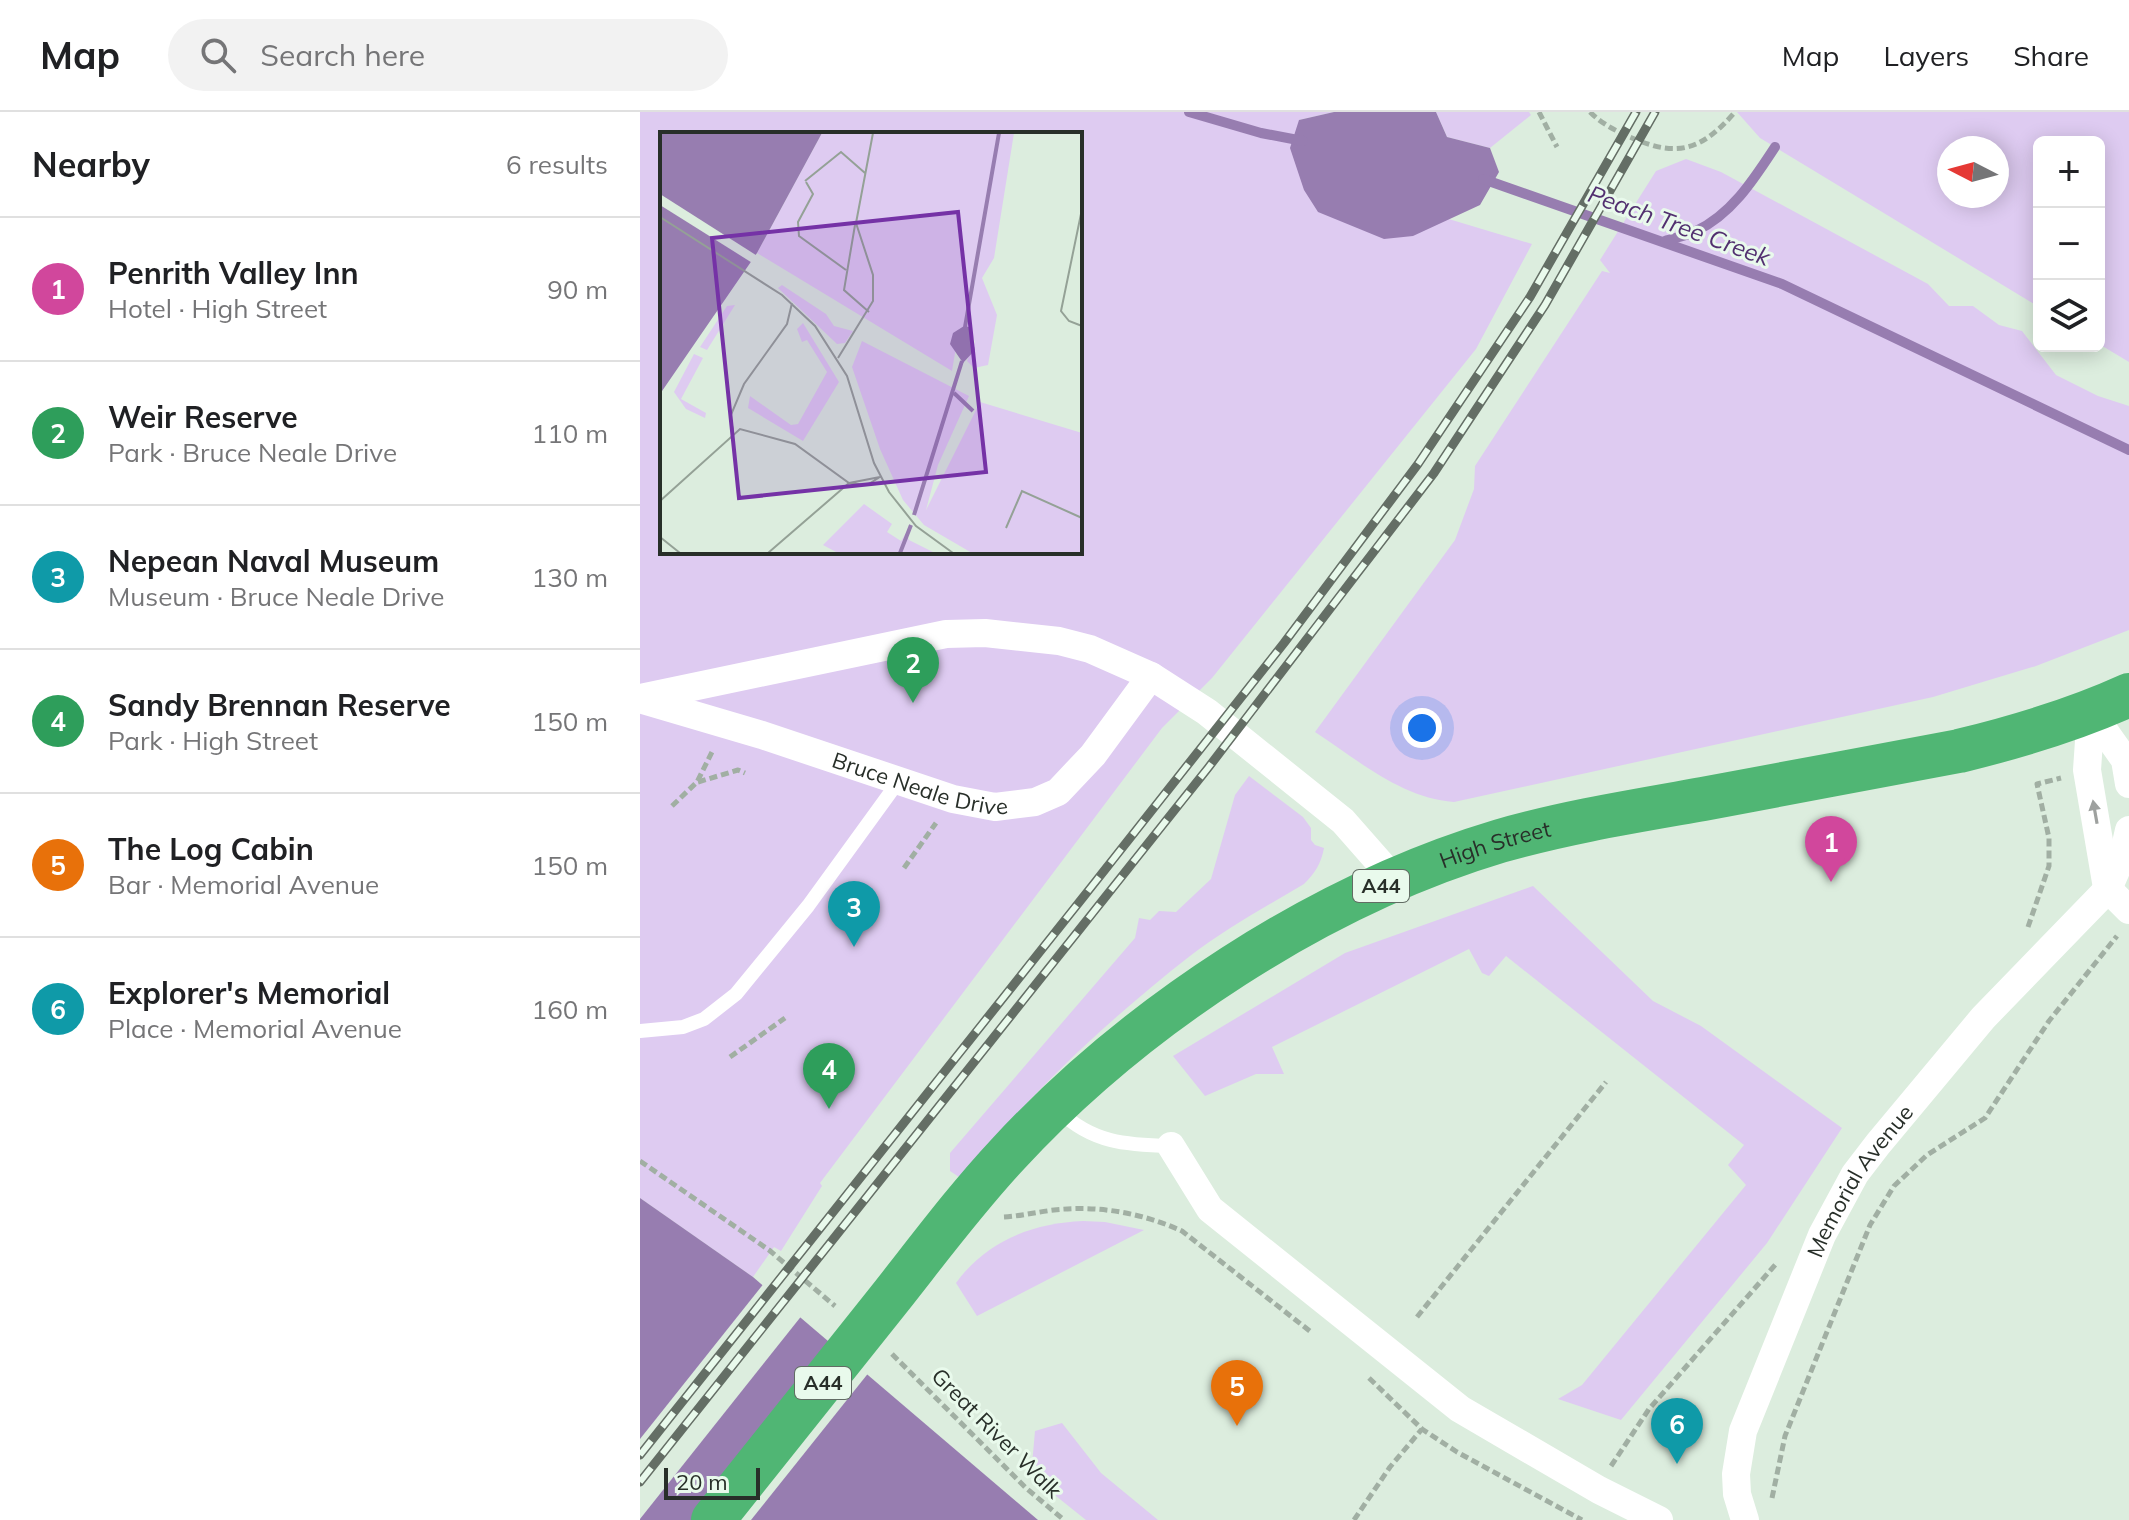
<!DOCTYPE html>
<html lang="en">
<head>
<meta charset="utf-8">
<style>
  :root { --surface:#fff; --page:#f2f2f2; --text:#202124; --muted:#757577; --line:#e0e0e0; --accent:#0b8043 }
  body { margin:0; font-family:Mulish,sans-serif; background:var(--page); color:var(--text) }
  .controls { position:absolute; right:24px; top:24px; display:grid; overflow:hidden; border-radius:12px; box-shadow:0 4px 20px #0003 }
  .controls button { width:72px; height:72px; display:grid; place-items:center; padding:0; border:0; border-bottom:2px solid var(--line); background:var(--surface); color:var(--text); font:40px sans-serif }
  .compass { position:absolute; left:1297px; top:24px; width:72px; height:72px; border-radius:50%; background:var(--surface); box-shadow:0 4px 20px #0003; rotate:276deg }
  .scale { position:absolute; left:24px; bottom:20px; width:96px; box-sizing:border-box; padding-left:8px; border:4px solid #282f29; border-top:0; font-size:22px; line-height:28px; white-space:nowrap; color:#282f29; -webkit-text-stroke:6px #e9faec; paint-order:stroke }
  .you { position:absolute; left:782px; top:616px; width:28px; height:28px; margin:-20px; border:6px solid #fff; border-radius:50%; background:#1a73e8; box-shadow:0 0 0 12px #1a73e833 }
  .badge { display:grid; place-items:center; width:52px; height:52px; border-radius:50%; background:var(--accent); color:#fff; font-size:26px; font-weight:700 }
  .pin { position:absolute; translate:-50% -66px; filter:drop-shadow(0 2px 4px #0008) }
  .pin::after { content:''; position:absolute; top:42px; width:28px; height:24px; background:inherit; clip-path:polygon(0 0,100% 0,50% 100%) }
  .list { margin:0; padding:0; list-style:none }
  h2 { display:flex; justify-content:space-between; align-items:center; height:104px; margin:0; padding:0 32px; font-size:34px }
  h2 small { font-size:26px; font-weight:400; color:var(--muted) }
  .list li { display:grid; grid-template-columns:52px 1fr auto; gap:24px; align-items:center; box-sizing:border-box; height:144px; padding:0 32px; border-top:2px solid var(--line) }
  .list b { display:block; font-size:30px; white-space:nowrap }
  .list p { margin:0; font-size:26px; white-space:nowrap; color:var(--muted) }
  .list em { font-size:26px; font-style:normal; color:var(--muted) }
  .icon { flex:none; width:44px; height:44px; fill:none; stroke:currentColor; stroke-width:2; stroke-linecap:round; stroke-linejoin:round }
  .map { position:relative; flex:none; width:1489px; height:1408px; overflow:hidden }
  header { display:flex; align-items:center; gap:48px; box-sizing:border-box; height:112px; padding:0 40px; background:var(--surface); border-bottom:2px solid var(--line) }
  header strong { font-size:38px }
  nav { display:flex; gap:44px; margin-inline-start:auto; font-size:28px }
  .search { width:560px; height:72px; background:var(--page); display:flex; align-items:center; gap:20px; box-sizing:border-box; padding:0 28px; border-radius:44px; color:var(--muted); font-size:30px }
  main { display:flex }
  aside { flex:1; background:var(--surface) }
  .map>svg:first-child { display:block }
  .green { fill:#decbf1; fill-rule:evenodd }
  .water { fill:#977db0 }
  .pier { fill:#dcedde }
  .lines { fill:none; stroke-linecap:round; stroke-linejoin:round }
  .stream { stroke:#977db0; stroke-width:10 }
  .path { stroke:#a1afa3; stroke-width:5; stroke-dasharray:8 4; stroke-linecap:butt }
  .service { stroke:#fff; stroke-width:14 }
  .minor { stroke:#fff; stroke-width:28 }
  .trunk { stroke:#50b674; stroke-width:44 }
  .rail-casing { stroke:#646e65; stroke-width:9 }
  .rail { stroke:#e9faec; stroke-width:6; stroke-dasharray:18; stroke-linecap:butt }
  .oneway { fill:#9ea19f }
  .labels { text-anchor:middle; stroke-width:6; stroke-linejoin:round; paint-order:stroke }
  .shield { fill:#e9faec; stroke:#626c64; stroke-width:2 }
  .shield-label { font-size:20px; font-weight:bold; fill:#282f29 }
  .street-label { font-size:22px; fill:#282f29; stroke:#e9faec }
  .water-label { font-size:24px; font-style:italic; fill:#523070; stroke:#e9faec }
  .inset-river { fill:none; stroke:#977db0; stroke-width:4 }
  .inset-road { fill:none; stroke:#94a196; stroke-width:2 }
  .view { fill:#7532a6; fill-opacity:0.15; stroke:#7532a6; stroke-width:4 }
  .inset-edge { fill:none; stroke:#282f29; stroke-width:4 }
</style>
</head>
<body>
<header>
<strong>Map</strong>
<div class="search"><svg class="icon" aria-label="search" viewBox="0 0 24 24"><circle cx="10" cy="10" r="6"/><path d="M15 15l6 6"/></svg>Search here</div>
<nav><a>Map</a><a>Layers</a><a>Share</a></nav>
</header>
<main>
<aside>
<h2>Nearby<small>6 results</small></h2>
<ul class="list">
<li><span class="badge" style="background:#d1479c">1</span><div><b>Penrith Valley Inn</b><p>Hotel · High Street</p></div><em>90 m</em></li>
<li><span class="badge" style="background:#2e9e5b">2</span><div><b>Weir Reserve</b><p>Park · Bruce Neale Drive</p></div><em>110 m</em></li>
<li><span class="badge" style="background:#0f9aa8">3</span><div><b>Nepean Naval Museum</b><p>Museum · Bruce Neale Drive</p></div><em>130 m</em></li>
<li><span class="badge" style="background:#2e9e5b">4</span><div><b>Sandy Brennan Reserve</b><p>Park · High Street</p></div><em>150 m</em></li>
<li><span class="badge" style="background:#e8710a">5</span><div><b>The Log Cabin</b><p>Bar · Memorial Avenue</p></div><em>150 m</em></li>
<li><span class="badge" style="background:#0f9aa8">6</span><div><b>Explorer's Memorial</b><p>Place · Memorial Avenue</p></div><em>160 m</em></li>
</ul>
</aside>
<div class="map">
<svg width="1489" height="1408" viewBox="0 0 1489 1408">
  <rect width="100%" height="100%" fill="#dcedde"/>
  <!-- green -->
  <g class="green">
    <path d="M0,0H694L659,8V62L892,132L836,237L572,566L522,616L183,1067L180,1071L182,1074L141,1139L134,1135L113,1165L0,1086ZM22,22H440V440H22Z"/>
    <polygon points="796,0 889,0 891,3 850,36 807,25"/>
    <path d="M1097,0H1489V250L1459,232V30H1399V195L1120,26ZM1309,36H1357V84H1309Z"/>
    <path d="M1046,47L1081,60L1288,172L1309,194H1333L1359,213L1382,219L1416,263L1458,284L1489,294V518L1396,554L1293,585L814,690C761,686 718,648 675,620L815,428L834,377L835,354L962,159L970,161L960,148L1016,59Z"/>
    <path d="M609,664L663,705L671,716V728L675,733L684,736C681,752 675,761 664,772C625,795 585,817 550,844C468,908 385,985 322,1067L310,1059V1041L495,826L499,806L510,808L519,799L536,800L571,767L595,683Z"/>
    <polygon points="893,774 1013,889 1061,914 1202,1016 1127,1131 981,1308 918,1287 942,1273 1106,1073 1088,1053 1104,1033 866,844 849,864 842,861 829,837 632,935 644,962 616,962 565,984 533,944 705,841"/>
    <path d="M443,1109L465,1110L504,1118L337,1204L316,1171C346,1129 393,1111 443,1109Z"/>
    <polygon points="422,1311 461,1361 518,1408 446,1408 391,1364 395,1319"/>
  </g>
  <!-- water -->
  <g class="water">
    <polygon points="694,0 796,0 807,25 850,36 859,60 840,93 773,124 744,127 678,100 664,78 650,36 659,8"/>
    <polygon points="0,1086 113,1165 398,1408 0,1408"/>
  </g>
  <!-- pier -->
  <g class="pier">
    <polygon points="125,1170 163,1202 0,1407 0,1327"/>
    <polygon points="194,1229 230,1259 111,1408 52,1408"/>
  </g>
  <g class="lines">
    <!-- stream -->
    <g class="stream">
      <polyline points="549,0 621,21 663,29"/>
      <polyline points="843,67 1142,172 1489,338"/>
      <path d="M1025,129C1034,126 1046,124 1056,119C1092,102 1114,67 1135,35"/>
    </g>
    <!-- path -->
    <g class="path">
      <polyline points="899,0 917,35"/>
      <path d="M950,0C962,12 976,19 992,26C1038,46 1062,38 1095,0"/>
      <polyline points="58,670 98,658 105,661"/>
      <polyline points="32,694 57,670 73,638"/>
      <polyline points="264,756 296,711"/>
      <polyline points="1388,815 1409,754 1409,726 1397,672 1421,666"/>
      <polyline points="90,945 145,906"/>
      <polyline points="0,1049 129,1138 195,1194"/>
      <path d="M364,1105C381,1104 397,1100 414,1098C458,1093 502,1101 542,1119L671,1220"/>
      <polyline points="777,1205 966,970"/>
      <polyline points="252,1242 386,1376 424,1408"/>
      <polyline points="729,1266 782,1317 817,1340 942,1408"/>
      <polyline points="971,1354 1009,1297 1136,1152"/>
      <polyline points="1132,1386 1145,1324 1230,1113 1254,1074 1287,1043 1345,1006 1409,909 1477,824"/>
      <polyline points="714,1408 750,1355 782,1317"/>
    </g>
    <!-- service -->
    <g class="service">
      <polyline points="0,919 43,915 64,907 96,882 168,794 258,670"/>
      <path d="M418,998C452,1031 486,1033 531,1034"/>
    </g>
    <!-- minor -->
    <g class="minor">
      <polyline points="0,586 306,522 345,521 419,529 450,537 511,564 567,600 703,709 754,767"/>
      <path id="s1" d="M3,588L122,623L313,687L355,695L395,690L418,680L453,643L511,564"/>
      <polyline points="1451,600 1447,658 1467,776"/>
      <polyline points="1451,600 1485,648 1489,672"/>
      <polyline points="1468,777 1489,798"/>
      <polyline points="531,1034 570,1097 820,1297 959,1378 1019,1408"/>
      <path id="s2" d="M1105,1408L1097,1382L1096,1362L1103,1319L1182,1123L1215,1062L1238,1032L1343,906L1468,777L1484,740L1489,718"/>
    </g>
    <!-- trunk -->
    <path class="trunk" id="s3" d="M73,1408C132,1334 191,1260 250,1186C288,1138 325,1088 367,1043C494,905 679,783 860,729C926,710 995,699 1063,687C1148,671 1234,655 1319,639C1377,625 1434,608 1489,583"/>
    <defs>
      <g id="rail">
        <polyline points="0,1343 456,769 644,531 778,352 890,185 996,0"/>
        <polyline points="0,1370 568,656 794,361 905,193 1015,0"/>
      </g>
    </defs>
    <!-- rail casing -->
    <use href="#rail" class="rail-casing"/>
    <!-- rail -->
    <use href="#rail" class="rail"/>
  </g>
  <!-- one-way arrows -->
  <defs><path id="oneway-solid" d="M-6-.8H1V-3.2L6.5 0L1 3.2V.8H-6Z" transform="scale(2)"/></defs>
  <use class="oneway" href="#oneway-solid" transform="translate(1455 700) rotate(-100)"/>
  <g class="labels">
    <!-- shield labels -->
    <g class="shield">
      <rect x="713" y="758" width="56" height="32" rx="6"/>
      <rect x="155" y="1255" width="56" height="32" rx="6"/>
    </g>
    <g class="shield-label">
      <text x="741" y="781">A44</text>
      <text x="183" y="1278">A44</text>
    </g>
    <!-- street labels -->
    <g class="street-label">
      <text dy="8" stroke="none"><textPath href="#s1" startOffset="290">Bruce Neale Drive</textPath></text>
      <text dy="8" stroke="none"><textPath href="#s3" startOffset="1054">High Street</textPath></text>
      <text dy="8" stroke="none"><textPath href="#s2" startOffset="368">Memorial Avenue</textPath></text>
      <text transform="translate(357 1321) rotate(45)" y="8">Great River Walk</text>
    </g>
    <!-- water labels -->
    <g class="water-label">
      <text transform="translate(1039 114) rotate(20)" y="8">Peach Tree Creek</text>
    </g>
  </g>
  <!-- overview -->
  <g transform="translate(20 20)">
    <rect width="422" height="422" fill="#dcedde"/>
    <path d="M162,1H354L334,126L322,146L337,183L328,233L314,236L307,229L315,210L309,195L299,197L292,239L97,121ZM122,153L166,182L174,194L193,199L185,211L177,212L118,156ZM75,173L47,218L40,215L67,174ZM143,191L179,250L143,309L88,276L90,264L131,293L138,292L167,240L147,208L142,210L137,197ZM202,209L309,264L278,333L266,378L320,270L422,301V421H312L264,393L243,368L220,317L192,235ZM34,222L43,226L21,267L46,281L45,286L26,277L14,260ZM204,372L232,392L227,400L241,409L246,401L249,408L275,421H178L163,413Z" fill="#decbf1"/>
    <path d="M0,1H162L97,121L0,262ZM304,194L309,195L315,218L303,231L290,212L293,201Z" fill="#977db0"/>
    <path d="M0,62L99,125L94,132L0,73Z" fill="#dcedde"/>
    <path class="inset-river" d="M305,195L339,1M294,261L313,279M254,383L302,229M240,421L251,393"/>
    <path class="inset-road" d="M145,49L181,20L205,41M146,50L153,62L138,90L139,104L186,138M422,77L401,179L409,189L422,194M0,85L122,163L155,194L187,244L214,331L229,360L256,394L293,421M195,93L184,158L209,180M178,226L213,169V143L196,91L213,1M73,298L70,285L84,252L127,192L132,171M189,351L220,345M0,369L80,297L135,312L189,351L207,353L220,345M346,396L362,359L422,386M0,405L20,421M108,421L189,351"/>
    <path class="view" d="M298,80L326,340L79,366L52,106Z"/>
    <rect width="422" height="422" class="inset-edge"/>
  </g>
</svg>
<div class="controls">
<button>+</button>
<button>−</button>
<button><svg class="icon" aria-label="layers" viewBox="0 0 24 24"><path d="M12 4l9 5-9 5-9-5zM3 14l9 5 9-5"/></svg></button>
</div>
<svg class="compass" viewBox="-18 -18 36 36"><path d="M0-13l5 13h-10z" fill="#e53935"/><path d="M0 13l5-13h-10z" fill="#757577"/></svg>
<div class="scale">20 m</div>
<div class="you"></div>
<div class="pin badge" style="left:1191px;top:770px;background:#d1479c">1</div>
<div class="pin badge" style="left:273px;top:591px;background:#2e9e5b">2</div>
<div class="pin badge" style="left:214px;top:835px;background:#0f9aa8">3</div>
<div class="pin badge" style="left:189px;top:997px;background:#2e9e5b">4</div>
<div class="pin badge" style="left:597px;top:1314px;background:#e8710a">5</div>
<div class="pin badge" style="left:1037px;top:1352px;background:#0f9aa8">6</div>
</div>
</main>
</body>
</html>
